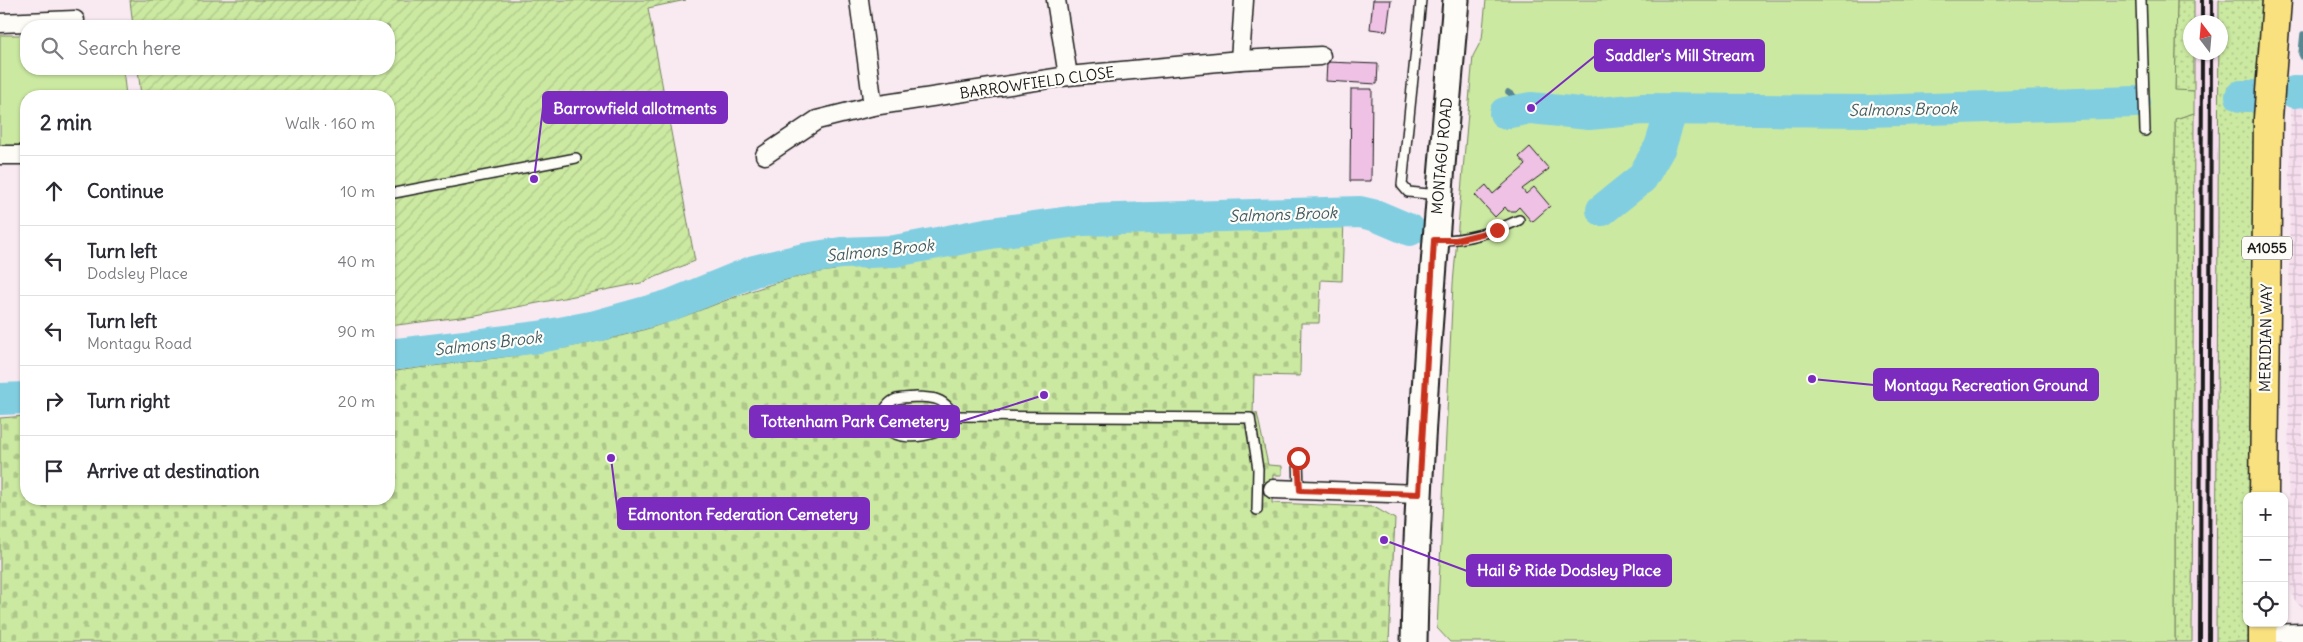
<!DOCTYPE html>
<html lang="en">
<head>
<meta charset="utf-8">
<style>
  :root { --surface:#fff; --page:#f2f2f3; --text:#2b2b33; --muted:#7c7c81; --line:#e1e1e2 }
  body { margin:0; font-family:Delius,sans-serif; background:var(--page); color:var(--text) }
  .controls { position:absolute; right:15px; bottom:15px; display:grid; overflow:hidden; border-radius:10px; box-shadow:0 1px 4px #0004 }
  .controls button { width:45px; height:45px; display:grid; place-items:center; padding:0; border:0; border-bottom:1px solid var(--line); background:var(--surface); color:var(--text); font:25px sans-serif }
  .compass { position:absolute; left:2183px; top:15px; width:45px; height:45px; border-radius:50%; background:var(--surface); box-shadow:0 1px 4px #0004; rotate:344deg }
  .stop { position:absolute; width:15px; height:15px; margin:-11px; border:4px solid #c8321e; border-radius:50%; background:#fff }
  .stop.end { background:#c8321e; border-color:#fff; box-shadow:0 1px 5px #0008 }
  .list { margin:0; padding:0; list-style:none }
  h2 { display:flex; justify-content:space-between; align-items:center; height:65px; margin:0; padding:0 20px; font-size:21px }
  h2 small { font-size:16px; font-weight:400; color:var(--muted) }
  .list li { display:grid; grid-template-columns:32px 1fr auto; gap:15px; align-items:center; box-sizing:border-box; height:70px; padding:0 20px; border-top:1px solid var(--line) }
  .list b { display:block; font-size:19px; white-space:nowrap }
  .list p { margin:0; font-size:16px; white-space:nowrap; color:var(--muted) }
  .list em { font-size:16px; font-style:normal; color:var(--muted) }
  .icon { flex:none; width:28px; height:28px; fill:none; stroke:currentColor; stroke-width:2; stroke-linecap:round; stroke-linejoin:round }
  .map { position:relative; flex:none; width:2303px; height:642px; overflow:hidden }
  .search { position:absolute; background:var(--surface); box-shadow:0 1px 4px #0004; left:20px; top:20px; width:375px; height:55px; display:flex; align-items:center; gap:12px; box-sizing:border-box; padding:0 18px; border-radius:20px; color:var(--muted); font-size:19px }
  .panel { position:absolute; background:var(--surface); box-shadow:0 1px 4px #0004; left:20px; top:90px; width:375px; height:415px; border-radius:20px }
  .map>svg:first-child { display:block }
  .built { fill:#f6deee }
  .industrial { fill:url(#industrial-grid) }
  .grass { fill:url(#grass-dots); stroke:#74825e }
  .cemetery { fill:url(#cemetery-stones); stroke:#74825e }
  .park { fill:#cbe9a1; stroke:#74825e }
  .garden { fill:url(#garden-furrows); stroke:#74825e }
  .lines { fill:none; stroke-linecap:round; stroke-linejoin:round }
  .stream { stroke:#598792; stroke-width:5.5 }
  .river { stroke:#82cee1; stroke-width:32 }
  .building { fill:#efc1e5; stroke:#1c1c1c }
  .lane-casing { stroke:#1c1c1c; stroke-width:12 }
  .street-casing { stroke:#1c1c1c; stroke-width:21 }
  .secondary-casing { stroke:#1c1c1c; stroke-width:29 }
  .primary-casing { stroke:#1c1c1c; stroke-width:31 }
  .lane { stroke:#fdfcf7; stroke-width:9 }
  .street { stroke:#fdfcf7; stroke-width:18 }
  .secondary { stroke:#fdfcf7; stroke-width:25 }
  .primary { stroke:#fae180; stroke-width:28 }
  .rail { stroke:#1c1c1c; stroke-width:4 }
  .route { stroke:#c8321e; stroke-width:6 }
  .labels { text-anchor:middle; stroke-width:4.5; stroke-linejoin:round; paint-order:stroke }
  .shield { fill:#fdfcf7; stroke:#605f5e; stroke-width:1 }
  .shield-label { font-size:14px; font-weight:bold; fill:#1c1c1c }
  .street-label { font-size:15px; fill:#1c1c1c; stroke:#fdfcf7 }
  .water-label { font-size:16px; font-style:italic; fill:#405a61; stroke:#fdfcf7 }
  .leader { fill:none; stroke:#7b2cbf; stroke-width:2 }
  .callout-dot { fill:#7b2cbf; stroke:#fdfcf7; stroke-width:2 }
  .callout { fill:#7b2cbf; stroke:#7b2cbf; stroke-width:2 }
  .callout-label { font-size:16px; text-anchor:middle; font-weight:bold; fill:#fff }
</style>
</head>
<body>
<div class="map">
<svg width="2303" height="642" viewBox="0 0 2303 642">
  <defs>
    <pattern id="industrial-grid" width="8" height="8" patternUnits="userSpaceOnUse" patternTransform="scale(1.25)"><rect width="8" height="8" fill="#f6deee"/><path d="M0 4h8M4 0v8" fill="none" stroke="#d2becc"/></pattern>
    <pattern id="grass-dots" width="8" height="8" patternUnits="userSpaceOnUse" patternTransform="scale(1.25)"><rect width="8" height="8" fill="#cbe9a1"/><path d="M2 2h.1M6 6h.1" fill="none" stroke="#aec78a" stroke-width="1.8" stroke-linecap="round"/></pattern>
    <pattern id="cemetery-stones" width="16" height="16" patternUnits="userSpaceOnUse" patternTransform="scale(1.25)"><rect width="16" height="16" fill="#cbe9a1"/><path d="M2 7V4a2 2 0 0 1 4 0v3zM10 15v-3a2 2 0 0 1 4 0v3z" fill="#aec78a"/></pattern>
    <pattern id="garden-furrows" width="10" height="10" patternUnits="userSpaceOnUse" patternTransform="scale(1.25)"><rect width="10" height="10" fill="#cbe9a1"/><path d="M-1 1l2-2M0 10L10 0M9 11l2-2" fill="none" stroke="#aec78a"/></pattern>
  </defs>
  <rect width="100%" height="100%" fill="#f9eaf2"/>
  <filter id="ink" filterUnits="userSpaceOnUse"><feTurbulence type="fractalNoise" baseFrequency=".02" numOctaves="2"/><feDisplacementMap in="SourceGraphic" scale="10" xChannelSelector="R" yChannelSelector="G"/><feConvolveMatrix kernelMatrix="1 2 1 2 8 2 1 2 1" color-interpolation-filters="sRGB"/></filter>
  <g filter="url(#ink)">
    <!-- built -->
    <g class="built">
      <rect x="2194" y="0" width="25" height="22"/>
      <polygon points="2219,52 2216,642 2192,642 2194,53"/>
    </g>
    <!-- industrial -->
    <polygon class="industrial" points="2303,74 2303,609 2294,600 2291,589 2288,534 2290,135 2291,110"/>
    <!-- grass -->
    <g class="grass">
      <polygon points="2177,0 2194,0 2194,22 2190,22 2190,52 2194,53 2194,91 2175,91"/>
      <polygon points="2219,0 2265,0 2255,105 2253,496 2247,496 2247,623 2252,623 2252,642 2216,642"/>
      <polygon points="2194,113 2192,642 2175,642 2175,119"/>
    </g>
    <!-- cemetery -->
    <path class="cemetery" d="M1344,217L1342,281L1321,280L1319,323H1301L1300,376L1254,375L1253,413H1257L1268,465L1282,466V475H1273L1272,503L1374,507L1395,519L1389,642H0V418L26,416V499H389V372C470,360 553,354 632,333C701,315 764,278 835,270V258L896,255L966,241L1081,225Z"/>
    <!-- park -->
    <g class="park">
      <polygon points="1486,0 2177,0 2175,90 2194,91 2194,113 2175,119 2175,642 1450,642 1437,628 1453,284 1473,56 1482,39"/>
      <polygon points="0,35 26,35 26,69 123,69 126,96 26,96 26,145 0,146"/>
    </g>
    <!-- garden -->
    <polygon class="garden" points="130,0 686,0 648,8 695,261 641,283 476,315 389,326 389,96 141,96 138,69 389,69 389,26 133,26"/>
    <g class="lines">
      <!-- stream -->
      <g class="stream">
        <polyline points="2303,34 2301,54 2303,58"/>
        <polyline points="1508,92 1531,108"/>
      </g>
      <!-- river -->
      <g class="river">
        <polyline points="2294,92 2303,91"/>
        <polyline points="2241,96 2252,96"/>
        <polyline points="1505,113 1531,108 1589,114 1643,109 1870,111 2135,102"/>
        <polyline points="1602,210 1642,178 1660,147 1672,109"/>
        <polyline points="389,355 539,337 596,326 668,306 754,271 804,259 841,253 895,251 991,233 1084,220 1360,212 1377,216 1410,230"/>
        <polyline points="0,399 26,398"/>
      </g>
    </g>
    <!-- building -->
    <g class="building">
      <polygon points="1373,0 1391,0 1387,31 1370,29"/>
      <polygon points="1327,62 1378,64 1377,84 1326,81"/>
      <polygon points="1351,89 1372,89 1371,181 1350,181"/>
      <polygon points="1530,147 1549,169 1522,189 1526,194 1534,187 1550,206 1532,222 1519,207 1515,211 1508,211 1505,207 1495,217 1475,195 1486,185 1493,194 1526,165 1519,157"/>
    </g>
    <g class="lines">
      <defs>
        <g id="lane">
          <polyline points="1421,0 1402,185 1408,192 1439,195"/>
          <polyline points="2141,0 2145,131"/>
          <polyline points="389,194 576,158"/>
          <path d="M1437,240C1466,241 1493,232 1519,220"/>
          <path d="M917,397C931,398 940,397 950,409L949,423C938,436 911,440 895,434C879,428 880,407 894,400C900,397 910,398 917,397Z"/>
          <polyline points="951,416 1250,418 1258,469 1257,510"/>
          <polyline points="1298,458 1299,490"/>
        </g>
        <g id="street">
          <polyline points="859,0 873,106"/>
          <polyline points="1056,0 1068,76"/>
          <polyline points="0,23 75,20"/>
          <polyline points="1240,60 1244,0"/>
          <polyline points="0,155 26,155"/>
          <polyline points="765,155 817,120 873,106 1068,76 1240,60 1321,56"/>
          <polyline points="1273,489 1419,494"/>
          <polyline points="2263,634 2303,633"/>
        </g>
        <path id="secondary" d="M1414,642C1418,427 1438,214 1456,0"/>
        <g id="primary">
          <polyline points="2264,496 2268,118 2277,0"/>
          <polyline points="2263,642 2263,623"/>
        </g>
      </defs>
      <!-- lane casing -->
      <use href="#lane" class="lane-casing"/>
      <!-- street casing -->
      <use href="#street" class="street-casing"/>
      <!-- secondary casing -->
      <use href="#secondary" class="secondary-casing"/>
      <!-- primary casing -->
      <use href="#primary" class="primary-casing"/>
      <!-- lane -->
      <use href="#lane" class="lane"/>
      <!-- street -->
      <use href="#street" class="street"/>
      <!-- secondary -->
      <use href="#secondary" class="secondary"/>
      <!-- primary -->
      <use href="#primary" class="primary"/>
      <!-- rail -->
      <g class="rail">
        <polyline points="2202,22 2202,0"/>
        <polyline points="2212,22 2212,0"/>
        <polyline points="2200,642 2202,52"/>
        <polyline points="2209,642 2211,52"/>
      </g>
    </g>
  </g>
  <g class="lines" filter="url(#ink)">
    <!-- route -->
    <polyline class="route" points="1298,458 1300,490 1419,494 1434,240 1456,240 1497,230"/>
  </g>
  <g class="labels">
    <!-- shield labels -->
    <rect class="shield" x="2242" y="236.5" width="50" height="23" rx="4"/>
    <g class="shield-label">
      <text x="2267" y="253">A1055</text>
    </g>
    <!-- street labels -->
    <g class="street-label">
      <text transform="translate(1037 83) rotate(-8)" y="5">BARROWFIELD CLOSE</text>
      <text transform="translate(1442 156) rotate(-85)" y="5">MONTAGU ROAD</text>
      <text transform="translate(2266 338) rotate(-89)" y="5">MERIDIAN WAY</text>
    </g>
    <!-- water labels -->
    <g class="water-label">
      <text transform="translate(1903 109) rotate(-1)" y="6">Salmons Brook</text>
      <text transform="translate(1283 214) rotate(-2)" y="6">Salmons Brook</text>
      <text transform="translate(880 250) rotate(-6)" y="6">Salmons Brook</text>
      <text transform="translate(488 343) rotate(-7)" y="6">Salmons Brook</text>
    </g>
  </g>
  <!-- callouts -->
  <path class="leader" d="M1531 108L1595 56M534 179L543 108M1812 379L1874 385M1044 395L959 422M611 458L618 514M1384 540L1467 571"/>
  <g class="callout-dot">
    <circle cx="1531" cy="108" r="5"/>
    <circle cx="534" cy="179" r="5"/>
    <circle cx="1812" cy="379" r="5"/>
    <circle cx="1044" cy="395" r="5"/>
    <circle cx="611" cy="458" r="5"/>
    <circle cx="1384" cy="540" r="5"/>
  </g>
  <g class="callout">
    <rect x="1595" y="40" width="169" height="31" rx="5"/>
    <rect x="543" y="92" width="184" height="31" rx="5"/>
    <rect x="1874" y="369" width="224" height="31" rx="5"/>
    <rect x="750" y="406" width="209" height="31" rx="5"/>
    <rect x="618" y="498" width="251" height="31" rx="5"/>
    <rect x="1467" y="555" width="204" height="31" rx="5"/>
  </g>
  <g class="callout-label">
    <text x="1680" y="61">Saddler's Mill Stream</text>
    <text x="635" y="114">Barrowfield allotments</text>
    <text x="1986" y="391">Montagu Recreation Ground</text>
    <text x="855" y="427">Tottenham Park Cemetery</text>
    <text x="743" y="520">Edmonton Federation Cemetery</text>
    <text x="1569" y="576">Hail &amp; Ride Dodsley Place</text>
  </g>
</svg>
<div class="controls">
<button>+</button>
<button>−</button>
<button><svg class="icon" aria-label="locate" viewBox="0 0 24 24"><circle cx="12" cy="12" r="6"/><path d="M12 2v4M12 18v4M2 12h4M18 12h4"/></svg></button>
</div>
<svg class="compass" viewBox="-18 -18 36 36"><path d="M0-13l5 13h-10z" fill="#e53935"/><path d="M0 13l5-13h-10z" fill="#7c7c81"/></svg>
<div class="stop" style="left:1298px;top:458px"></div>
<div class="stop end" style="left:1497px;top:230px"></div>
<div class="search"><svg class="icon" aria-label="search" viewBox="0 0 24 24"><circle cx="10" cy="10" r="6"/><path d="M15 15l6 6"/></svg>Search here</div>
<section class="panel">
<h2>2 min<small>Walk · 160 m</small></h2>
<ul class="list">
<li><svg class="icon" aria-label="ahead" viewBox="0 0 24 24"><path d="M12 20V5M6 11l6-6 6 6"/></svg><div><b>Continue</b></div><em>10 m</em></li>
<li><svg class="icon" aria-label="left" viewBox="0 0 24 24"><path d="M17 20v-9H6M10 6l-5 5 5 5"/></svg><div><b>Turn left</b><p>Dodsley Place</p></div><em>40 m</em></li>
<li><svg class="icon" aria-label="left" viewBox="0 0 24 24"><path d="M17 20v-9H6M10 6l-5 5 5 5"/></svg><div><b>Turn left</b><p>Montagu Road</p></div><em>90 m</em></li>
<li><svg class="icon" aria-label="right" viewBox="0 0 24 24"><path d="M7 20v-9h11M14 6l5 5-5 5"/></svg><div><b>Turn right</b></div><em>20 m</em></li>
<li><svg class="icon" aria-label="arrive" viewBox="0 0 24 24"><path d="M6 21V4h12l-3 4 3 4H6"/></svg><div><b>Arrive at destination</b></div></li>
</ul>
</section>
</div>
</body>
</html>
